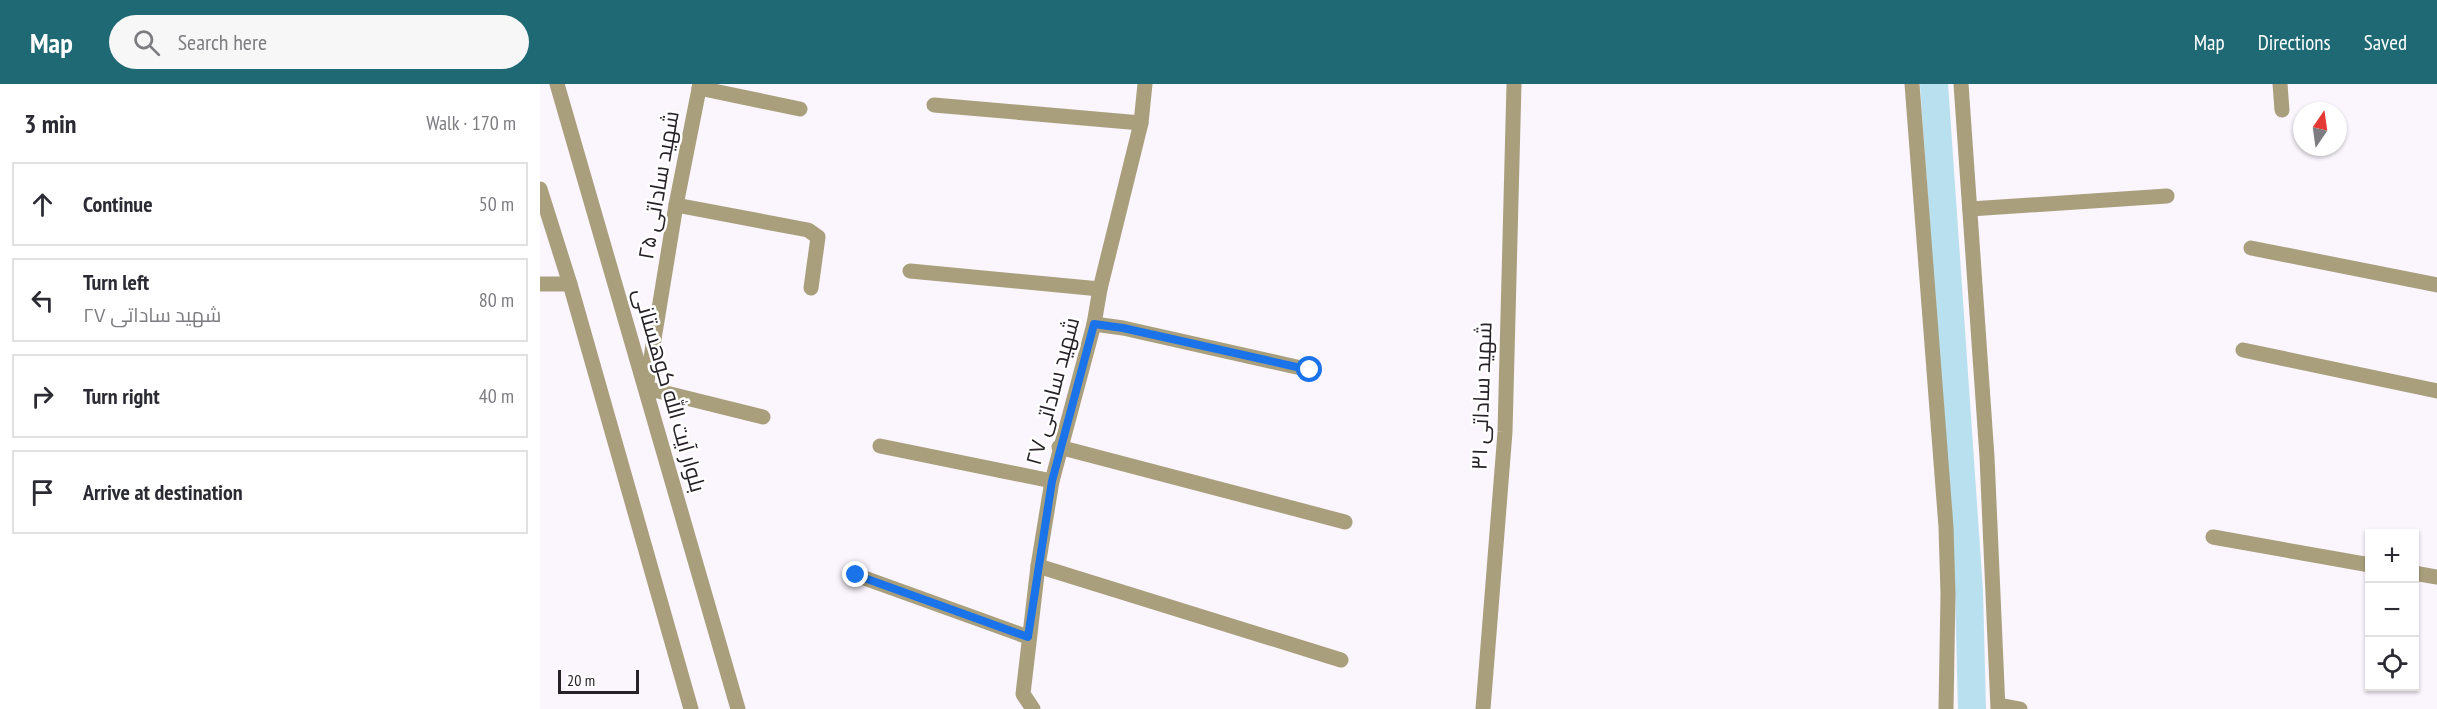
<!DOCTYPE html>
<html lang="en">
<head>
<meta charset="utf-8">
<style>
  :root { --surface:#fff; --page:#f7f7f7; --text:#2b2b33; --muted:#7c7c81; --line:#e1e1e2; --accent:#1f6974 }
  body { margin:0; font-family:"PT Sans Narrow",Cairo,sans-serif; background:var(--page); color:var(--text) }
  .controls { position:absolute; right:18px; bottom:18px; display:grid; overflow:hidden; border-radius:0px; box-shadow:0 2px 4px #0004 }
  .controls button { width:54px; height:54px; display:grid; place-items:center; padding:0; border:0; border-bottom:2px solid var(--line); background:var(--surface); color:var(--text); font:30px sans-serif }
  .compass { position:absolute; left:1753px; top:18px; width:54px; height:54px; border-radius:50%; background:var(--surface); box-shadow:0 2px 4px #0004; rotate:13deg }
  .scale { position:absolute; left:18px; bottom:15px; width:81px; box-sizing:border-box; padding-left:6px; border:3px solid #272128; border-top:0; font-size:16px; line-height:21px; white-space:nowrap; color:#272128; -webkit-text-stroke:4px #fff; paint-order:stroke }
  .stop { position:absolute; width:18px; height:18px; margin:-14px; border:4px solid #1a73e8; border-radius:50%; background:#fff }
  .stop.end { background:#1a73e8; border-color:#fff; box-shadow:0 2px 6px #0008 }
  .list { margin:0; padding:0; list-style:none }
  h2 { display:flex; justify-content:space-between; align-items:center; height:78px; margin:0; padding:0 24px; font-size:26px }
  h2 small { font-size:20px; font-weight:400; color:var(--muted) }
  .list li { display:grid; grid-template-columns:39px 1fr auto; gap:18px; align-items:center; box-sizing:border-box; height:84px; margin:0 12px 12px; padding:0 12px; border:2px solid var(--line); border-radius:0px }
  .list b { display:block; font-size:22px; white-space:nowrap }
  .list p { margin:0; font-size:20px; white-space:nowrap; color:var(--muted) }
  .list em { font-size:20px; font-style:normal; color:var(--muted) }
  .icon { flex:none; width:33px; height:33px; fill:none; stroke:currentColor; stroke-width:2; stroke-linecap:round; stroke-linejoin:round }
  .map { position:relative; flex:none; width:1897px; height:625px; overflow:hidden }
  header { display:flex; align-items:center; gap:36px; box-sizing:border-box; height:84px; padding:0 30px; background:var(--accent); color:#fff }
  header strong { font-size:28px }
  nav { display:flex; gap:33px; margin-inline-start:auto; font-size:21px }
  .search { width:420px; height:54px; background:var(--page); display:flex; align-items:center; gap:15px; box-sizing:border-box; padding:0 21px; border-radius:33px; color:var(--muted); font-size:22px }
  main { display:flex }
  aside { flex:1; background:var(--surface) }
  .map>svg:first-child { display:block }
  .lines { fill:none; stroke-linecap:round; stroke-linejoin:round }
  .canal { stroke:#b8e0ee; stroke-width:28 }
  .minor { stroke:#a99f7d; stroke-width:15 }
  .route { stroke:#1a73e8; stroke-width:8 }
  .labels { text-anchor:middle; stroke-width:5; stroke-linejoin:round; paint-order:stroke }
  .street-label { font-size:22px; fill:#272128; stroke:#fff }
</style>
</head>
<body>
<header>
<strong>Map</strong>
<div class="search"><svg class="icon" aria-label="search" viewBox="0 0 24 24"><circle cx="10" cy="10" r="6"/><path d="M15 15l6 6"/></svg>Search here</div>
<nav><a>Map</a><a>Directions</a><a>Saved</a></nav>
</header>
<main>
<aside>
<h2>3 min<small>Walk · 170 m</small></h2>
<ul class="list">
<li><svg class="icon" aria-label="ahead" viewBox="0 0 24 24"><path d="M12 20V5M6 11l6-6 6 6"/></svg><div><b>Continue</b></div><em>50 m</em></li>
<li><svg class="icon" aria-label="left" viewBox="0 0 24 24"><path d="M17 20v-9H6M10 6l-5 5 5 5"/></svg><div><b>Turn left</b><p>شهید ساداتی ۲۷</p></div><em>80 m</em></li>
<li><svg class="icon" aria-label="right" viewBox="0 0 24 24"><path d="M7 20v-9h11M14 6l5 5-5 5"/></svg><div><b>Turn right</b></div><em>40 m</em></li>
<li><svg class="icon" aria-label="arrive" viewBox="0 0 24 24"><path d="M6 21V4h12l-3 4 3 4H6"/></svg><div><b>Arrive at destination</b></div></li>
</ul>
</aside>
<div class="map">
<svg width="1897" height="625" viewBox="0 0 1897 625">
  <rect width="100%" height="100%" fill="#fbf5fd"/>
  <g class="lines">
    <!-- canal -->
    <polyline class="canal" points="1394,0 1429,507 1432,625"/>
    <!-- minor -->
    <g class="minor">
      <polyline points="17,0 198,625"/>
      <polyline points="160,0 136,121 106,304 223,333"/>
      <polyline points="1372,0 1406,443 1408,510 1406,625"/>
      <polyline points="1421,0 1447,373 1458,625"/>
      <polyline points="1740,0 1742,26"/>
      <polyline points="159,4 260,25"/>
      <polyline points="394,21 601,39"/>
      <polyline points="0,105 30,200 151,625"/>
      <polyline points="136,121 268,146 278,153 271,204"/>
      <polyline points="1430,125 1627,112"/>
      <polyline points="1711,164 1897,201"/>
      <polyline points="370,187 560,205"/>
      <polyline points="0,200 30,200"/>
      <polyline points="554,240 583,244 770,286"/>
      <polyline points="1703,266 1897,307"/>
      <polyline points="340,362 512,397"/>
      <polyline points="519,363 805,438"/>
      <polyline points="1673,453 1830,481"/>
      <polyline points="498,482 801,576"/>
      <polyline points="1874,489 1897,493"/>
      <polyline points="316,491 488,553"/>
      <polyline points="1459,621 1480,625"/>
      <polyline points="493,625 483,610 498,482 512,397 554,240 560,205 601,39 605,0"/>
      <polyline points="943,625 965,348 974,0"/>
    </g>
  </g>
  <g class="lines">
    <!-- route -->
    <polyline class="route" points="316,491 488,553 512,397 554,240 583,244 770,286"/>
  </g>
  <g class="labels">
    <!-- street labels -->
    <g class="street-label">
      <text transform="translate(118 101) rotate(-80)" y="8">شهید ساداتی ۲۵</text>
      <text transform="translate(130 306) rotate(74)" y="8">بلوار آیت الله کوهستانی</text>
      <text transform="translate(512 307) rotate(-75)" y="8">شهید ساداتی ۲۷</text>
      <text transform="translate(941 312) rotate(-88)" y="8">شهید ساداتی ۳۱</text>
    </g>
  </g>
</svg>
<div class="controls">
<button>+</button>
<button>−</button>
<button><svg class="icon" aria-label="locate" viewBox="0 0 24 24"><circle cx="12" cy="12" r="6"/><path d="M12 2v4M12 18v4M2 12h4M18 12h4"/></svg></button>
</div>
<svg class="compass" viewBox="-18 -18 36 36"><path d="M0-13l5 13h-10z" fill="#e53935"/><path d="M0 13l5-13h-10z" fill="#7c7c81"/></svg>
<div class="scale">20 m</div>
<div class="stop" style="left:770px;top:286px"></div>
<div class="stop end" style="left:316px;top:491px"></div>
</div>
</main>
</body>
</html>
